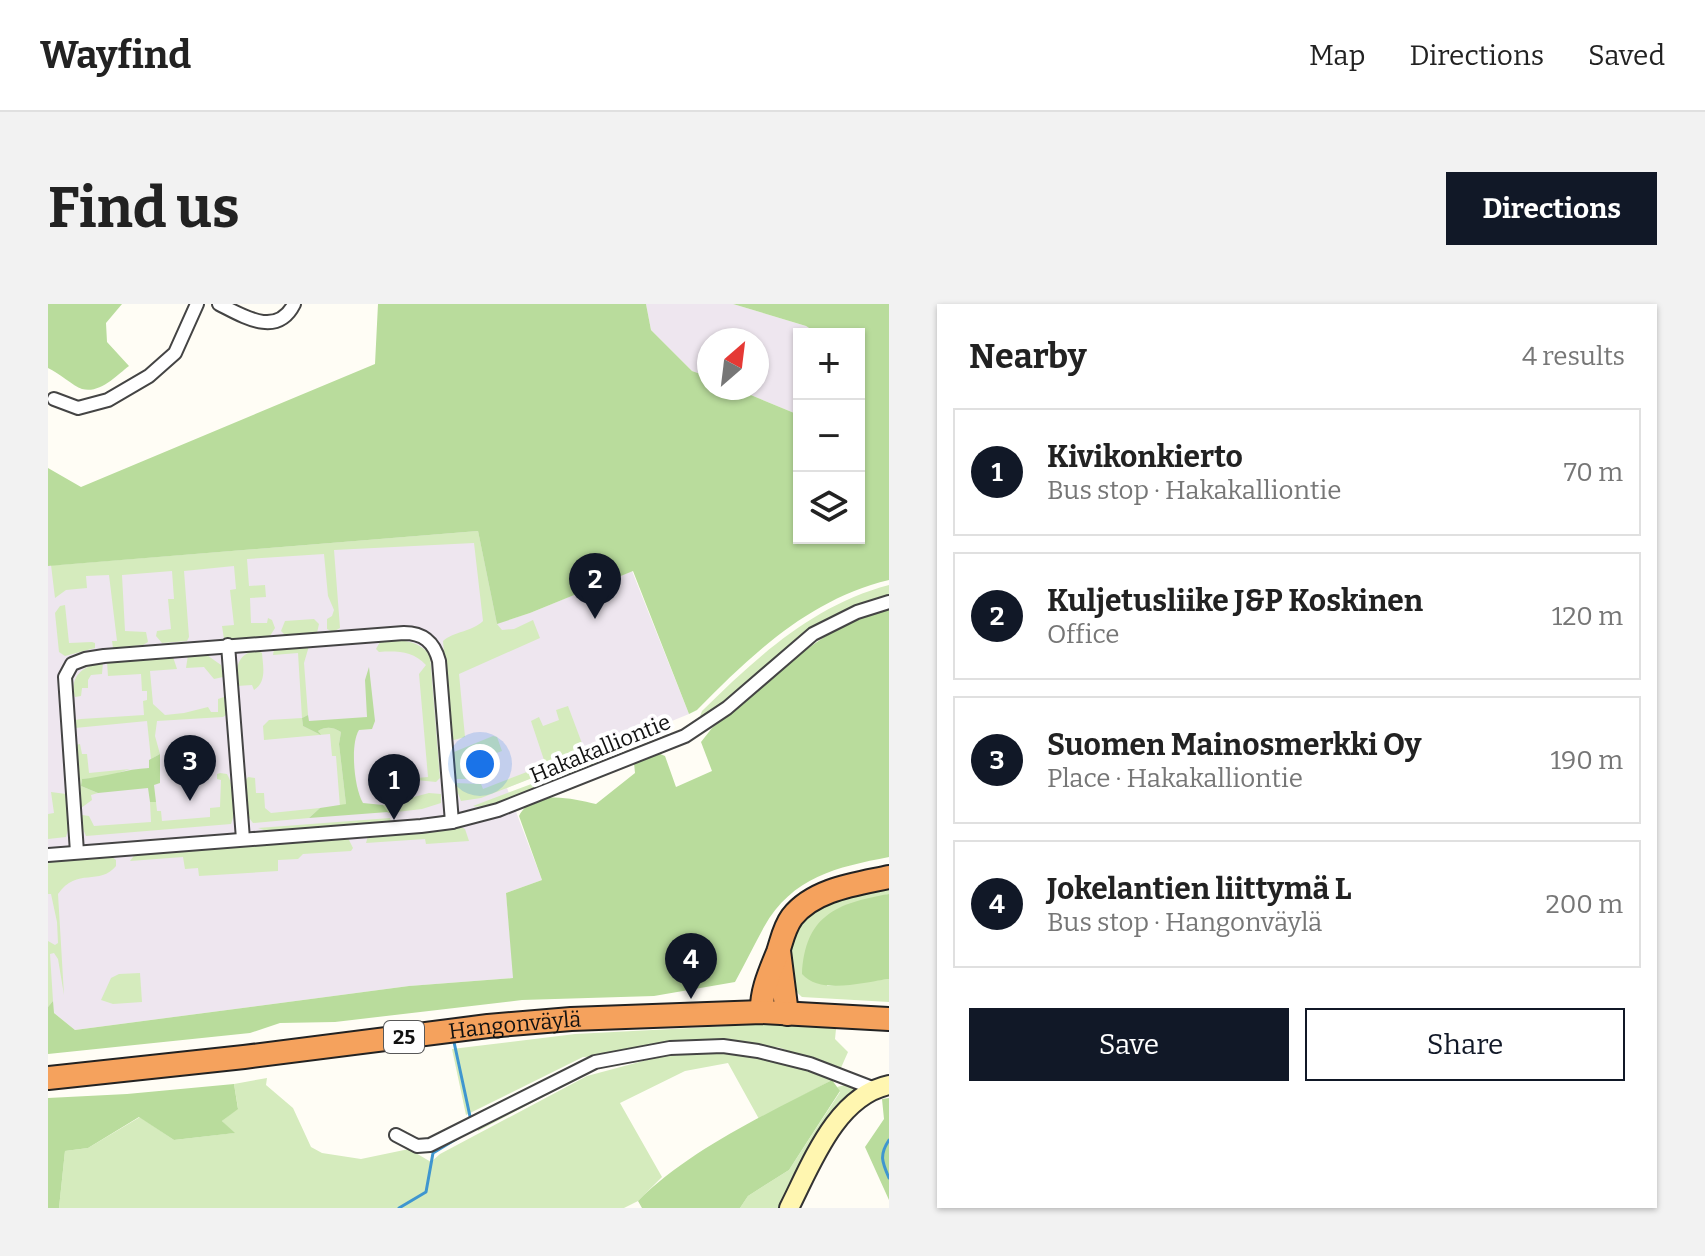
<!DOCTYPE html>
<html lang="en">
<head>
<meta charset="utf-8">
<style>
  :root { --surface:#fff; --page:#f2f2f2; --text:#222; --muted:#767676; --line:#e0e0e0; --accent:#111827 }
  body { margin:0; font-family:Bitter,serif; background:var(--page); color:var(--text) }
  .controls { position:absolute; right:24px; top:24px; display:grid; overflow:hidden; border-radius:0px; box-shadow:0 2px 6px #0004 }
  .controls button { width:72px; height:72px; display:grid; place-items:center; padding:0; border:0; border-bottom:2px solid var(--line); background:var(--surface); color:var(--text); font:40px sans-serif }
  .compass { position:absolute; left:649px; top:24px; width:72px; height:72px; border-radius:50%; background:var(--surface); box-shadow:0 2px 6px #0004; rotate:28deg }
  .you { position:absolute; left:432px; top:460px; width:28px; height:28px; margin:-20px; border:6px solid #fff; border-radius:50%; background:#1a73e8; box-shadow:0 0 0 12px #1a73e833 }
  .badge { display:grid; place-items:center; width:52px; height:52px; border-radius:50%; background:var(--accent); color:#fff; font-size:26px; font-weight:700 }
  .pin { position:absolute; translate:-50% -66px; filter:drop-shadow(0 2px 4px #0008) }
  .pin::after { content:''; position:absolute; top:42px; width:28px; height:24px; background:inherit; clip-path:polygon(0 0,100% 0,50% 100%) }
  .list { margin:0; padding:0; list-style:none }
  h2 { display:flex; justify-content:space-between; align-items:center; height:104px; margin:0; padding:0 32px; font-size:34px }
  h2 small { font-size:26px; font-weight:400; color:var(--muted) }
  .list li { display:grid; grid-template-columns:52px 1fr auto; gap:24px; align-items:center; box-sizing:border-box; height:128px; margin:0 16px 16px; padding:0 16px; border:2px solid var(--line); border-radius:0px }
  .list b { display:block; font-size:30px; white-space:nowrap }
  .list p { margin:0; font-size:26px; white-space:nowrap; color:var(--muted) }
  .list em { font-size:26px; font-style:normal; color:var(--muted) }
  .actions { display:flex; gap:16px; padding:24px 32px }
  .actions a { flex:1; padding:18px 0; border:2px solid var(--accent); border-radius:0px; text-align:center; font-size:28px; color:var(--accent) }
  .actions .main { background:var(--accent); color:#fff }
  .icon { flex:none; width:44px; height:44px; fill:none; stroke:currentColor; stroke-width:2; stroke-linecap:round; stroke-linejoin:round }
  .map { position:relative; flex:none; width:841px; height:904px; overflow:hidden; border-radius:0px }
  header { display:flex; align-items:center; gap:48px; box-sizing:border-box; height:112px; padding:0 40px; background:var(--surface); border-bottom:2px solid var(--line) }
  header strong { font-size:38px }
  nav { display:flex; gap:44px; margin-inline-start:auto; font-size:28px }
  .intro { display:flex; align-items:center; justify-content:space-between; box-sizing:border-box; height:192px; padding:0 48px }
  h1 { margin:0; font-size:56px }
  .button { padding:20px 36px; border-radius:0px; background:var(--accent); color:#fff; font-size:28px; font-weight:700 }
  main { display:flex; gap:48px; padding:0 48px }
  aside { flex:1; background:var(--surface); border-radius:0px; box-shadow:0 2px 6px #0004 }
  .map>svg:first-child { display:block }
  .industrial { fill:#eee6ef }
  .green { fill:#d5ebbd }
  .forest { fill:#b9dc9c }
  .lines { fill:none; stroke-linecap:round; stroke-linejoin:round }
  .stream { stroke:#3f96cf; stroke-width:3 }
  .street-casing { stroke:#444; stroke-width:16 }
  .secondary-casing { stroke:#333; stroke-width:22 }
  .highway-casing { stroke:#222; stroke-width:26 }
  .street { stroke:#fff; stroke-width:12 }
  .secondary { stroke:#fff6b0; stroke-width:18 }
  .highway { stroke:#f5a25d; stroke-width:22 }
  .labels { text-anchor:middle; stroke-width:8; stroke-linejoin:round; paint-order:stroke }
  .shield { fill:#fff; stroke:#585858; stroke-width:2 }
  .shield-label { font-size:20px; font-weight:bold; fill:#111 }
  .street-label { font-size:22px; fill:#111; stroke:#fff }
</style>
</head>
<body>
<header>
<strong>Wayfind</strong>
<nav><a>Map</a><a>Directions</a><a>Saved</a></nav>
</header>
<div class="intro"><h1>Find us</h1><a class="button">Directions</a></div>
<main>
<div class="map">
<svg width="841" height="904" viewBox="0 0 841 904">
  <rect width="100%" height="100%" fill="#fffdf5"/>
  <!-- industrial -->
  <g class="industrial">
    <polygon points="598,0 685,0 758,22 770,30 751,30 751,111 686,84 709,84 709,36 661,36 661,73 644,67 603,26"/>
    <polygon points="430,227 450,319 482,309 584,267 641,410 459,484 494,576 458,589 466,674 361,682 27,726 6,709 0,710 0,262"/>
  </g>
  <!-- green -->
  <g class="green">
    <path d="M430,227L449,320L454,326L466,325L485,316L492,334L411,370L417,433L406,436L403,433L395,337C406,327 424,328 435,317L426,239L286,246L292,324L285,328L279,325V315L284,312L286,306L280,292L276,250L199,255L201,282L217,281L218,293L202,294L203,319H219L220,314L224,316L227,324L222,332L176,335L174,322L186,321L182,286L188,285L186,262L136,267L141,333L139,337L114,339L108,332L109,327L123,325L120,295H126L124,267L74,271L77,327L98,328L100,338L95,341L65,344L64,337H69L61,271L38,272L39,284L18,286L7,294L0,236L10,261Z"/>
    <path d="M841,281V292C773,310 744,341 693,385C682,394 667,412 652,412L654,407C709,353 765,301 841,281Z"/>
    <polygon points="17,301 21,339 44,338 47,339 47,344 17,352 11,348 7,309 12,302"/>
    <polygon points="266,315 271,320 269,329 237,331 233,327 237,317"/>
    <path d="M333,336C352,336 369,335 382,351L392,474L388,478L359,475L380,473L371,370L378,361C365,347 349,347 331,348L328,345Z"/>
    <path d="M261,342L256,359L260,411L254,414L255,422L271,430L270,427C278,422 285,423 293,428L291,440L298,500L292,503L288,452H284L282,430L216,436L215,422L221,416L254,414L250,349L225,351L226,345Z"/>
    <path d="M211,347L214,349C215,362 219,378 206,386L204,381L189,382C187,364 190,347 211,347Z"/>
    <polygon points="156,349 173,361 175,373 166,375 156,363 138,364 140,351"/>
    <polygon points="125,353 129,365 102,367 105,400 117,411 136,409 160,403 163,408 170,408 170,395 176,393 178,411 175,413 109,417 107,432 112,450 103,455 99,417 27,424 27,416 33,415 96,411 95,397 99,396 99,387 94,387 93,370 60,372 59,358"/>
    <path d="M55,358L54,370L43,371L40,376V384H34L33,392L27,393C21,372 35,362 55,358Z"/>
    <polygon points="520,402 538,450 548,447 549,450 500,468 483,417 491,413 495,422 511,416 508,406"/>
    <polygon points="445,432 449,433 454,447 425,458 431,475 406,475 406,448"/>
    <polygon points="32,440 34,450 39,450 41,469 82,465 58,473 34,475 33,482 50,489 43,491 44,496 33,504 28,441"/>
    <path d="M550,455L548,460C528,468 439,508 425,502Z"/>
    <polygon points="489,461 492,471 433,494 413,497 406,479 433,480 435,485 484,466 484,463"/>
    <path d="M172,469L179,470C187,484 189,506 183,520L38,532L33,521L34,511L41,512L46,522L103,518L102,498H108L109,507H113L114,517L162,513V504L172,503L173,476L169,475V470Z"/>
    <polygon points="200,473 207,474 208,489 216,489 217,504 223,509 272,504 261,514 205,519 199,511 197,477"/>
    <polygon points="3,488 18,490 21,523 18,533 0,535 0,510 6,509"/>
    <polygon points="381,489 393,490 393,499 374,505 340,509 335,501"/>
    <polygon points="342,514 343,518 219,527 210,524"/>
    <polygon points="413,523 417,525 421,537 378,540 377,535 318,539 320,532 323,531"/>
    <polygon points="290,534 300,534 305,544 303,547 255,550 250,555 230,556 230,567 151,572 150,564 137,565 135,553 82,557 88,549"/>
    <path d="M63,552L68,556V562C52,582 29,563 10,590L16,691L10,655L6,649L2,650L5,697L0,703V637L7,641L10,639L9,618L3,590H0V557Z"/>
    <path d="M841,580V590L800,601L779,682L841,675V698L754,693C745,686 744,676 742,665C729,604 798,592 841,580Z"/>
    <polygon points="92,669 94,698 65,700 53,696 63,674 71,670"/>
    <polygon points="738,719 788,725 787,735 800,748 792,766 730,743 535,753 418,811 404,745 527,730"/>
    <path d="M668,748C709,752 747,758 784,776L711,815L680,759L637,767L572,799L614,873L590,897L576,904H11L17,847L40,844L92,813L126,836L186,829L174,817L190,804L186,780L219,774L218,781L245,804L263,843L274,849L313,855L361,845L383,858L392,850L539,772L610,753Z"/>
    <polygon points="536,755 542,768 430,827 425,811"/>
    <path d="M805,779L808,781L807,786C774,808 751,869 732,904H692L700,892L741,866L792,788L789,783Z"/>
  </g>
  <!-- forest -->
  <g class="forest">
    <path d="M0,0H74L58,19L59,38L81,62C69,71 52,90 34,85C25,82 11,69 0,64Z"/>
    <path d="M330,0H598L603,26L644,67L661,73V84H686L751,111V234H811V30H770L758,22L685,0H841V276C762,295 705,349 649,406L641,410L585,267L482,309L449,320L430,227L0,262V164L33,183L327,60Z"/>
    <path d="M841,304V553C789,563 744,573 716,623C706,641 697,660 687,678L606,692L474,696L287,718L232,719L202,729L0,750V703L5,697L6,709L27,726L361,682L465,674L458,589L494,576L471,512C486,484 523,495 548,500L587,469L586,459L610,449L617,452L628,483L664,467L653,438L664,424C724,378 765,325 841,304Z"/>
    <path d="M321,363L327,417L324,425L311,426C302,440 306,484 315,499L335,501L340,508L261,514L272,504L298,500L291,440L293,428C285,423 278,422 270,427L273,431L255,422L254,414L260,411L261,417L319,413L317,376Z"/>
    <path d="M112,450V479L106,481L108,498H102L100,484L50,489L33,482L34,475C57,473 78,465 101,464V456Z"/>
    <path d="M841,590V675C816,678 772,691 754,670C757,612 788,599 841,590Z"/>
    <path d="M784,776L792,787L741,866L700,892L692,904H594L590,897C642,845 719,810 784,776Z"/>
    <polygon points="186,780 190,805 174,817 187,829 126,836 91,813 40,844 17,847 11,904 0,904 0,794 79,790"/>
    <polygon points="841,794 841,896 817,843 836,815 834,795"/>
  </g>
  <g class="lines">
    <!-- stream -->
    <g class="stream">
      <polyline points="406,738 423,817"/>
      <path d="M841,836C831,851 834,858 841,874"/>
      <polyline points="351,904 378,888 385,849 423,826"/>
    </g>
    <defs>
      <g id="street">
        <path d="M171,0C195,12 229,34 246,0"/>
        <polyline points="6,95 30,104 60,96 101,72 127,49 149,0"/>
        <polyline points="180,341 195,535"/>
        <path d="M29,548L17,373L24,360L37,355L56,352L356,329C375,329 386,338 391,357L404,518"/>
        <polyline points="0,551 373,522 404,518 450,506 637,432 679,404 765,330 809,308 841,298"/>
        <polyline points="348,831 369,842 382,841 547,758 622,744 675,742 710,747 762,760 827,785"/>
      </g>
      <path id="secondary" d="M741,904C763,861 788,792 841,781"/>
      <g id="highway">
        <polyline points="731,647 739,710"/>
        <path d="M714,708C713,687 722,668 730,648C734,636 736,624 744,613C766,585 809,580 841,573"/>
        <path id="s1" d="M0,774L196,753L440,722L523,715L714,708L841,715"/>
      </g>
    </defs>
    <!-- street casing -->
    <use href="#street" class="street-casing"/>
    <!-- secondary casing -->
    <use href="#secondary" class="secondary-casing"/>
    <!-- highway casing -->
    <use href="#highway" class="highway-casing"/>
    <!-- street -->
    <use href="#street" class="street"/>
    <!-- secondary -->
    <use href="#secondary" class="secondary"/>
    <!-- highway -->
    <use href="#highway" class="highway"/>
  </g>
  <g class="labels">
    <!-- shield labels -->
    <rect class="shield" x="336" y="717" width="40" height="32" rx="6"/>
    <g class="shield-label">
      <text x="356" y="740">25</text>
    </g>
    <!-- street labels -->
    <g class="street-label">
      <text transform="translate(552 444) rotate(-22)" y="8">Hakakalliontie</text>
      <text dy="8" stroke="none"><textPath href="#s1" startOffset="470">Hangonväylä</textPath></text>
    </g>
  </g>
</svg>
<div class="controls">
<button>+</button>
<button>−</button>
<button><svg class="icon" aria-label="layers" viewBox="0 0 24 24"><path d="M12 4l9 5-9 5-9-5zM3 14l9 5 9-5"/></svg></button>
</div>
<svg class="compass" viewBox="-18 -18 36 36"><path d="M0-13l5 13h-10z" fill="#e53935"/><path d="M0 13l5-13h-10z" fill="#767676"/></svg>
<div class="you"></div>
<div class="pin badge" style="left:346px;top:516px">1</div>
<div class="pin badge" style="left:547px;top:315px">2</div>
<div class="pin badge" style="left:142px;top:497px">3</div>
<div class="pin badge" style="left:643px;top:695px">4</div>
</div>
<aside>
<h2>Nearby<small>4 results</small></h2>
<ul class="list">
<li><span class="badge">1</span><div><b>Kivikonkierto</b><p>Bus stop · Hakakalliontie</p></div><em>70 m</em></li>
<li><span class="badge">2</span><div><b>Kuljetusliike J&amp;P Koskinen</b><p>Office</p></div><em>120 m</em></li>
<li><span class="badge">3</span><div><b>Suomen Mainosmerkki Oy</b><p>Place · Hakakalliontie</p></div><em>190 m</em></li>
<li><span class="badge">4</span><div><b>Jokelantien liittymä L</b><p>Bus stop · Hangonväylä</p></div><em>200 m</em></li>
</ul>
<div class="actions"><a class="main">Save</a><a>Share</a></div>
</aside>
</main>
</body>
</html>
